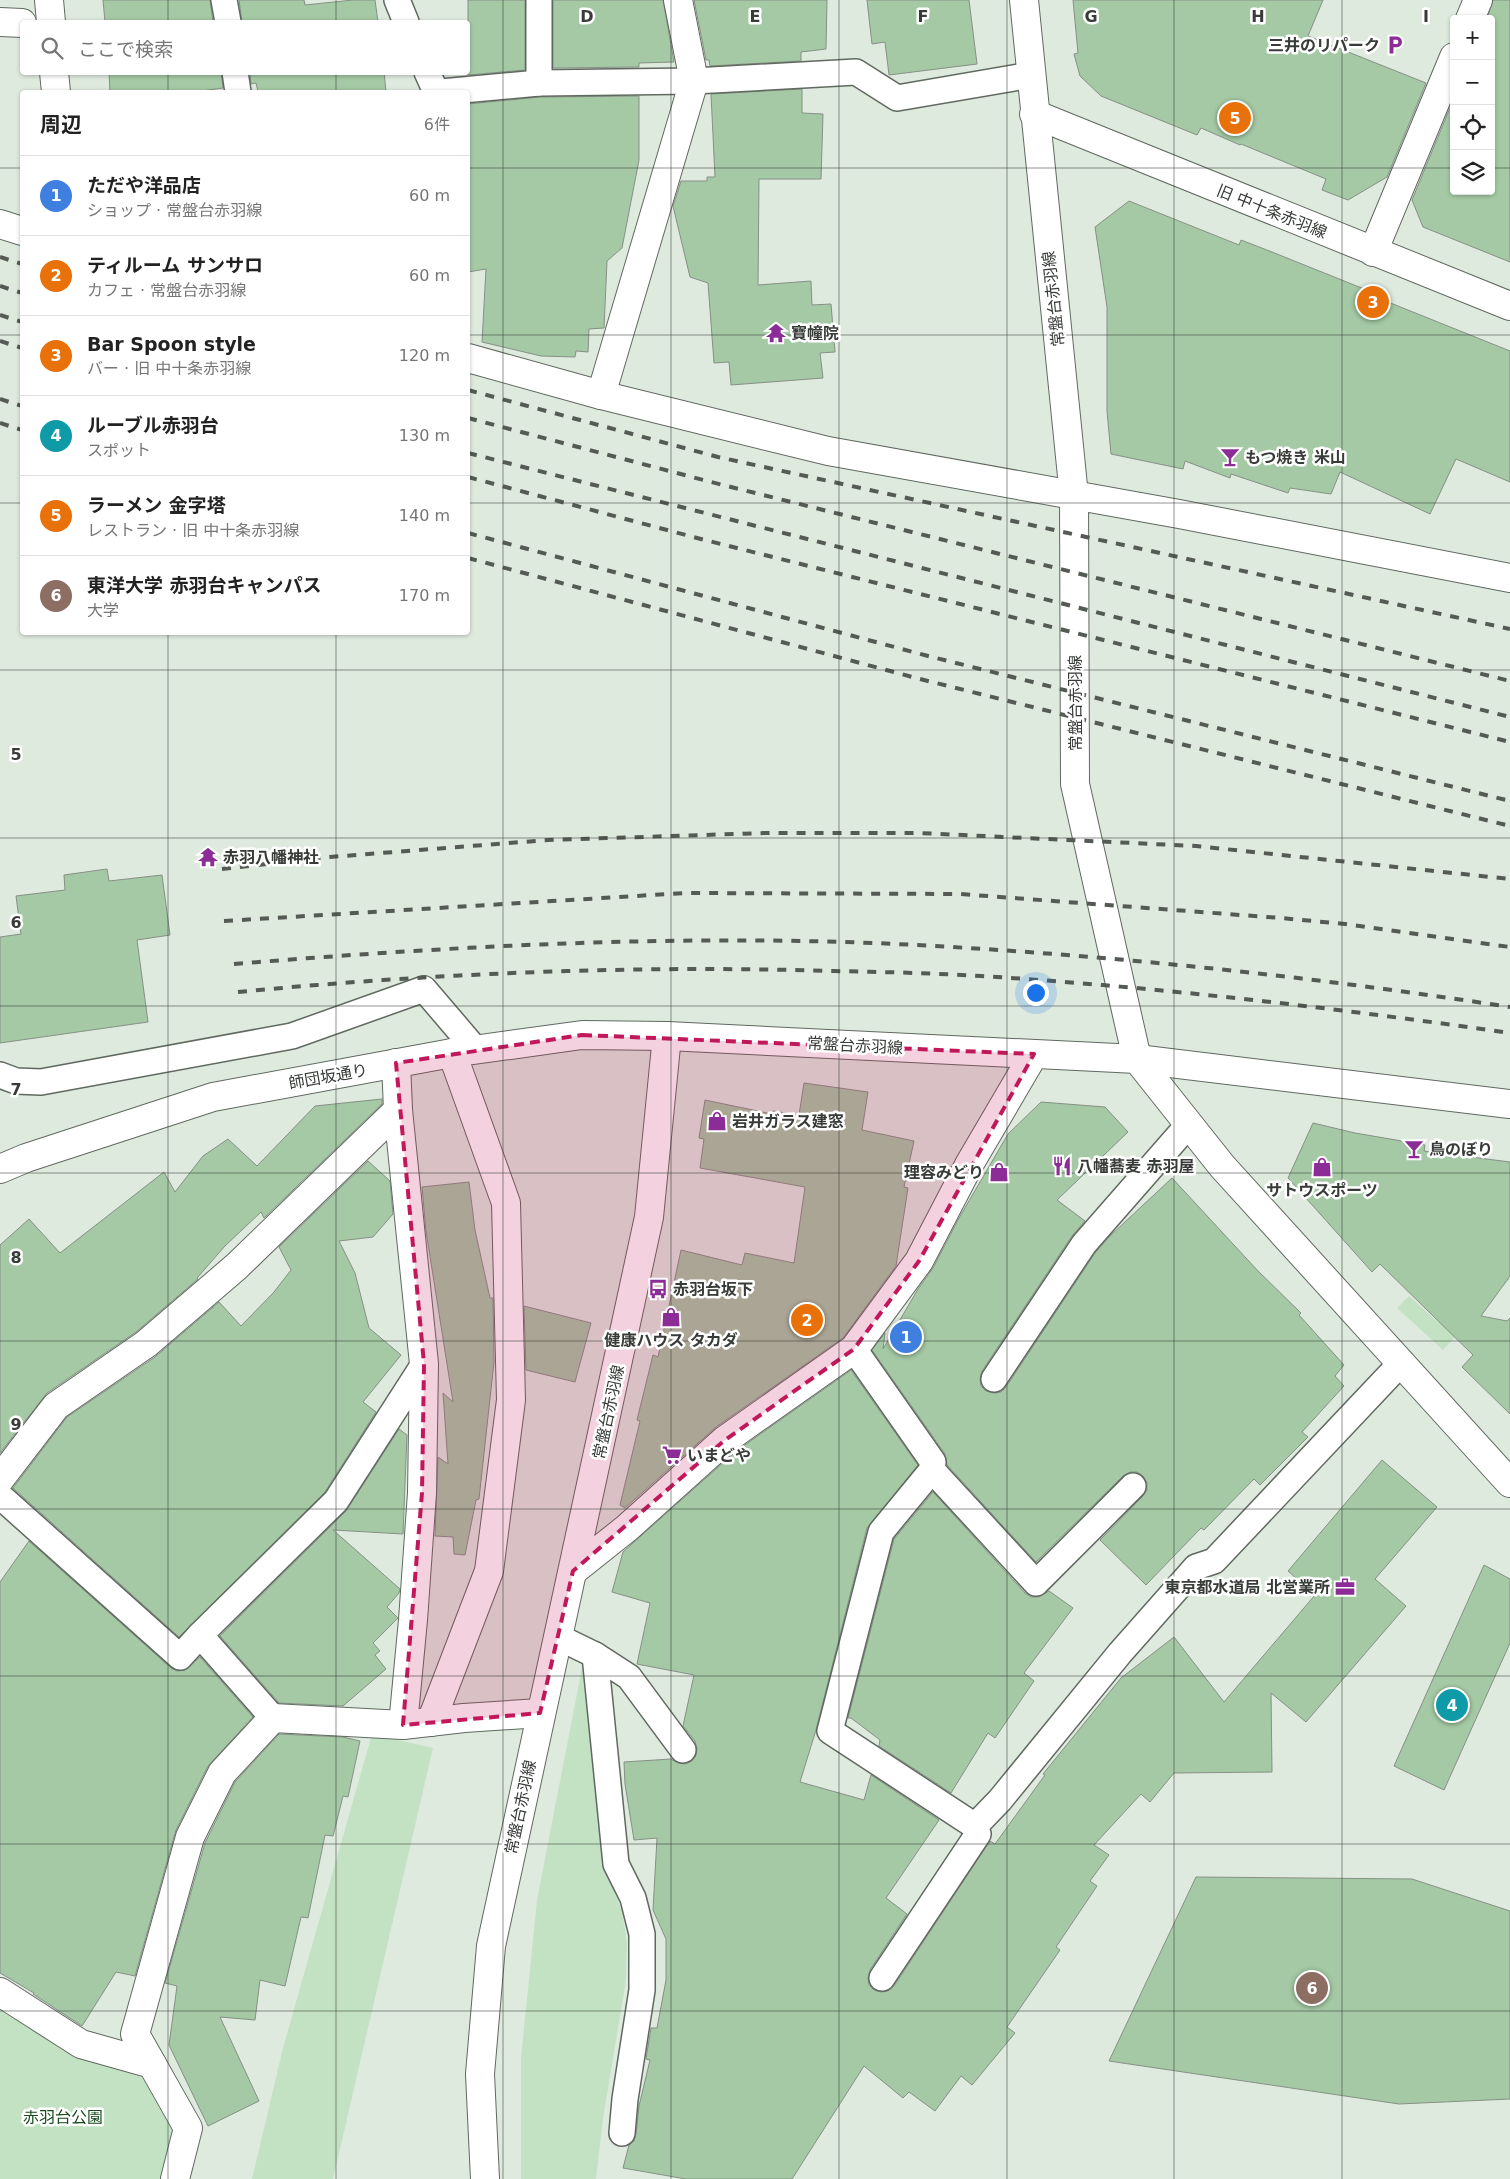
<!DOCTYPE html>
<html lang="ja">
<head>
<meta charset="utf-8">
<style>
  :root { --surface:#fff; --page:#f6f6f6; --text:#222; --muted:#767676; --line:#e0e0e0; --accent:#0b8043 }
  body { margin:0; font-family:"DejaVu Sans","Noto Sans JP",sans-serif; background:var(--page); color:var(--text) }
  .controls { position:absolute; right:15px; top:15px; display:grid; overflow:hidden; border-radius:5px; box-shadow:0 1px 4px #0004 }
  .controls button { width:45px; height:45px; display:grid; place-items:center; padding:0; border:0; border-bottom:1px solid var(--line); background:var(--surface); color:var(--text); font:25px sans-serif }
  .you { position:absolute; left:1035px; top:992px; width:18px; height:18px; margin:-12px; border:4px solid #fff; border-radius:50%; background:#1a73e8; box-shadow:0 0 0 8px #1a73e833 }
  .badge { display:grid; place-items:center; width:32px; height:32px; border-radius:50%; background:var(--accent); color:#fff; font-size:16px; font-weight:700 }
  .pin { position:absolute; translate:-50% -50%; border:2px solid #fff; box-shadow:0 1px 5px #0006 }
  .list { margin:0; padding:0; list-style:none }
  h2 { display:flex; justify-content:space-between; align-items:center; height:65px; margin:0; padding:0 20px; font-size:21px }
  h2 small { font-size:16px; font-weight:400; color:var(--muted) }
  .list li { display:grid; grid-template-columns:32px 1fr auto; gap:15px; align-items:center; box-sizing:border-box; height:80px; padding:0 20px; border-top:1px solid var(--line) }
  .list b { display:block; font-size:19px; white-space:nowrap }
  .list p { margin:0; font-size:16px; white-space:nowrap; color:var(--muted) }
  .list em { font-size:16px; font-style:normal; color:var(--muted) }
  .icon { flex:none; width:28px; height:28px; fill:none; stroke:currentColor; stroke-width:2; stroke-linecap:round; stroke-linejoin:round }
  .map { position:relative; flex:none; width:1510px; height:2179px; overflow:hidden }
  .search { position:absolute; background:var(--surface); box-shadow:0 1px 4px #0004; left:20px; top:20px; width:450px; height:55px; display:flex; align-items:center; gap:12px; box-sizing:border-box; padding:0 18px; border-radius:5px; color:var(--muted); font-size:19px }
  .panel { position:absolute; background:var(--surface); box-shadow:0 1px 4px #0004; left:20px; top:90px; width:450px; height:545px; border-radius:5px }
  .map>svg:first-child { display:block }
  .green { fill:#c3e2c3 }
  .building { fill:#a4c9a4; stroke:#869086 }
  .lines { fill:none; stroke-linecap:round; stroke-linejoin:round }
  .lane-casing { stroke:#606960; stroke-width:28 }
  .street-casing { stroke:#606960; stroke-width:30 }
  .secondary-casing { stroke:#606960; stroke-width:30 }
  .lane { stroke:#fff; stroke-width:25 }
  .street { stroke:#fff; stroke-width:28 }
  .secondary { stroke:#fff; stroke-width:28 }
  .rail { stroke:#545a54; stroke-width:4; stroke-dasharray:9 9; stroke-linecap:butt }
  .marked { fill:#c2185b; fill-opacity:0.2; stroke:#c2185b; stroke-width:4; stroke-dasharray:10 6; stroke-linejoin:round }
  .grid { fill:none; stroke:#383c38; stroke-width:1; stroke-opacity:0.55 }
  .labels { text-anchor:middle; stroke-width:5; stroke-linejoin:round; paint-order:stroke }
  .poi-label { font-size:16px; font-weight:bold; fill:#383c38; stroke:#fff; text-anchor:start }
  .street-label { font-size:16px; fill:#383c38; stroke:#fff }
  .park-label { font-size:16px; fill:#164b1b; stroke:#fff }
  .grid-label { font-size:16px; text-anchor:middle; font-weight:bold; fill:#383c38; stroke:#fff; stroke-width:5; stroke-linejoin:round; paint-order:stroke }
</style>
</head>
<body>
<div class="map">
<svg width="1510" height="2179" viewBox="0 0 1510 2179">
  <rect width="100%" height="100%" fill="#dfeadf"/>
  <!-- green -->
  <g class="green">
    <polygon points="1500,1272 1510,1279 1443,1350 1397,1308 1409,1296 1438,1322 1466,1291"/>
    <polygon points="590,1665 606,1871 622,1911 627,1942 626,1980 603,2119 596,2179 521,2179 521,2058 537,1900 582,1668"/>
    <polygon points="372,1734 433,1748 333,2179 252,2179 283,2048"/>
    <polygon points="0,2007 74,2054 152,2081 178,2129 165,2179 0,2179"/>
  </g>
  <!-- building -->
  <g class="building">
    <polygon points="103,0 210,0 213,22 105,22"/>
    <polygon points="239,0 304,0 305,5 353,0 375,0 378,22 242,22"/>
    <polygon points="468,0 525,0 525,70 468,75"/>
    <polygon points="553,0 663,0 674,62 639,63 639,67 553,68"/>
    <polygon points="694,0 827,0 826,49 801,52 801,61 710,66 709,60 706,60"/>
    <polygon points="867,0 969,0 977,64 889,75 885,42 872,44"/>
    <polygon points="1073,0 1323,0 1308,36 1426,83 1387,177 1348,200 1322,190 1326,179 1241,144 1240,145 1201,128 1197,135 1101,96 1080,76 1074,54 1078,53"/>
    <polygon points="1493,0 1510,0 1510,262 1423,227 1412,200 1454,98 1454,191 1491,191 1491,19 1487,19"/>
    <polygon points="109,72 221,72 223,88 194,92 110,92"/>
    <polygon points="250,72 384,72 386,92 258,92 256,83 251,84"/>
    <polygon points="802,89 802,113 823,114 821,179 759,179 758,285 811,281 812,305 831,304 835,352 820,353 823,378 731,385 729,362 714,363 708,283 690,277 673,206 681,181 707,181 707,177 715,177 711,94"/>
    <polygon points="639,96 639,160 622,248 607,261 604,328 589,329 588,352 576,351 575,357 541,356 482,342 486,269 468,272 468,104 540,97"/>
    <polygon points="1129,201 1239,245 1241,240 1272,252 1389,299 1388,302 1510,351 1510,482 1456,459 1430,514 1340,472 1331,494 1290,488 1288,493 1231,474 1230,478 1185,461 1183,469 1111,454 1107,411 1107,307 1095,227"/>
    <polygon points="107,869 109,881 162,875 170,935 137,940 148,1022 0,1043 0,937 21,934 16,896 65,890 64,875"/>
    <polygon points="804,1083 868,1092 862,1130 914,1141 904,1187 908,1188 896,1266 843,1338 716,1427 625,1508 620,1505 640,1421 637,1420 653,1355 658,1357 681,1250 742,1265 745,1253 794,1263 805,1187 700,1168 704,1139 699,1138 705,1100 772,1114 773,1111 799,1115"/>
    <polygon points="382,1099 382,1104 264,1218 261,1212 225,1246 197,1278 198,1279 136,1332 47,1393 0,1453 0,1245 29,1219 60,1253 164,1172 175,1192 203,1156 228,1139 257,1166 315,1106"/>
    <polygon points="1041,1102 1105,1107 1128,1132 1057,1200 1085,1221 1072,1236 982,1371 980,1379 981,1386 986,1391 994,1393 1001,1392 1006,1387 1095,1253 1110,1236 1172,1178 1258,1271 1301,1313 1299,1315 1344,1365 1335,1376 1344,1386 1302,1432 1308,1437 1260,1485 1254,1479 1204,1530 1201,1528 1146,1585 1100,1540 1143,1496 1147,1490 1147,1483 1143,1476 1137,1472 1130,1472 1123,1476 1036,1562 947,1465 945,1454 872,1350 885,1333 883,1349 918,1289 933,1268 959,1218 1008,1134"/>
    <polygon points="1313,1123 1355,1133 1425,1145 1424,1151 1510,1162 1510,1276 1481,1316 1507,1321 1510,1318 1510,1414 1462,1367 1473,1355 1380,1264 1372,1272 1288,1178"/>
    <polygon points="368,1161 390,1181 393,1214 373,1237 339,1241 355,1273 369,1328 401,1355 363,1402 376,1412 325,1492 179,1637 13,1488 67,1417 155,1357 219,1302 241,1326 274,1292 291,1270 279,1247"/>
    <polygon points="469,1182 475,1230 490,1298 493,1298 494,1362 479,1499 476,1500 465,1555 454,1554 453,1537 435,1536 438,1457 448,1464 443,1393 453,1402 426,1231 422,1187"/>
    <polygon points="524,1306 591,1323 575,1382 526,1370"/>
    <polygon points="851,1370 918,1465 867,1528 816,1730 800,1782 864,1800 871,1775 939,1820 886,1898 907,1914 870,1970 868,1978 869,1985 874,1990 881,1992 888,1991 894,1986 990,1841 995,1844 1045,1775 1043,1774 1121,1678 1174,1637 1224,1702 1315,1595 1288,1571 1382,1460 1437,1507 1375,1579 1406,1606 1306,1722 1271,1693 1272,1772 1174,1773 1150,1802 1141,1794 1094,1845 1109,1855 1090,1881 1097,1886 1056,1947 1060,1950 1007,2027 1015,2033 972,2085 961,2076 935,2111 909,2092 903,2098 864,2066 792,2179 686,2179 623,2168 629,2145 634,2141 636,2134 639,2106 650,2060 646,2059 651,2028 657,2028 666,1980 666,1939 653,1910 657,1838 634,1840 625,1784 624,1762 671,1759 678,1763 685,1764 692,1761 696,1755 697,1749 695,1741 683,1726 694,1675 637,1664 650,1603 612,1592 623,1552 735,1452"/>
    <polygon points="399,1429 407,1435 403,1534 333,1530 400,1589 399,1593 387,1607 398,1618 373,1643 380,1651 375,1655 386,1669 343,1706 279,1703 220,1636 346,1511"/>
    <polygon points="933,1492 1025,1593 1031,1597 1039,1597 1049,1591 1073,1608 1024,1673 1034,1681 995,1738 988,1733 951,1793 879,1746 880,1740 851,1718 848,1718 894,1539"/>
    <polygon points="29,1541 171,1668 178,1671 185,1670 200,1657 253,1717 208,1766 176,1830 135,1976 116,1972 82,2026 33,1994 34,1993 0,1973 0,1582"/>
    <polygon points="1484,1565 1510,1579 1510,1643 1444,1790 1394,1766"/>
    <polygon points="279,1734 343,1737 360,1741 348,1797 343,1796 333,1836 325,1835 308,1918 301,1917 285,1986 260,1980 255,2020 220,2017 259,2101 208,2126 169,2045 177,1986 165,1983 205,1843 235,1782"/>
    <polygon points="1196,1877 1412,1879 1510,1911 1510,2099 1399,2104 1109,2061"/>
  </g>
  <g class="lines">
    <defs>
      <g id="lane">
        <polyline points="224,0 228,22"/>
        <polyline points="397,0 406,22"/>
        <polyline points="235,72 238,92"/>
        <polyline points="427,72 436,92"/>
        <polyline points="539,83 539,0"/>
        <polyline points="441,92 539,83 694,81 856,72 897,98 1031,75"/>
        <polyline points="0,1075 16,1081 41,1082 292,1036 424,989 476,1050"/>
        <polyline points="854,1349 933,1462 932,1470 1036,1583 1133,1486"/>
        <polyline points="994,1379 1084,1244 1189,1124"/>
        <polyline points="932,1470 881,1532 830,1731 975,1826"/>
        <polyline points="0,1496 180,1657 200,1635 273,1718"/>
        <polyline points="200,1635 336,1501 424,1364"/>
        <polyline points="558,1637 595,1655 629,1677 683,1750"/>
        <polyline points="595,1655 616,1864 633,1898 642,1934 642,1990 625,2099 622,2133"/>
        <polyline points="882,1978 978,1834 975,1826 1000,1800 1120,1653 1196,1567 1214,1561 1401,1363"/>
      </g>
      <g id="street">
        <polyline points="1470,19 1478,0"/>
        <polyline points="0,22 22,23"/>
        <polyline points="1034,114 1510,306"/>
        <polyline points="0,224 22,231"/>
        <polyline points="1373,252 1454,57"/>
        <polyline points="468,358 601,395 828,451 1179,514 1510,578"/>
        <polyline points="601,395 694,81 678,0"/>
        <polyline points="1137,1059 1222,1166 1510,1483"/>
        <polyline points="396,1063 398,1110 424,1364 422,1493 413,1620 403,1725"/>
        <polyline points="0,1479 56,1406 146,1344 237,1266 398,1110"/>
        <polyline points="573,1571 627,1528 725,1440 854,1349 919,1261 970,1163 1034,1054"/>
        <polyline points="431,1722 489,1571 511,1400 506,1203 452,1053"/>
        <polyline points="0,1992 81,2044 152,2064"/>
        <polyline points="175,2179 188,2128 135,2034 190,1837 222,1773 273,1718 403,1725 464,1718 540,1713"/>
      </g>
      <g id="secondary">
        <polyline points="49,0 51,22"/>
        <polyline points="1024,0 1074,496 1075,784 1137,1059"/>
        <polyline points="54,72 56,92"/>
        <polyline points="0,1169 26,1158 213,1097 452,1053 582,1035 667,1036 1137,1059 1510,1104"/>
        <polyline points="485,2179 480,2074 491,1946 649,1217 667,1036"/>
      </g>
    </defs>
    <!-- lane casing -->
    <use href="#lane" class="lane-casing"/>
    <!-- street casing -->
    <use href="#street" class="street-casing"/>
    <!-- secondary casing -->
    <use href="#secondary" class="secondary-casing"/>
    <!-- lane -->
    <use href="#lane" class="lane"/>
    <!-- street -->
    <use href="#street" class="street"/>
    <!-- secondary -->
    <use href="#secondary" class="secondary"/>
    <!-- rail -->
    <g class="rail">
      <polyline points="0,257 22,264"/>
      <polyline points="0,286 22,293"/>
      <polyline points="0,315 22,322"/>
      <polyline points="0,341 22,348"/>
      <polyline points="468,390 718,457 1510,629"/>
      <polyline points="0,399 22,406"/>
      <polyline points="468,418 711,482 1510,681"/>
      <polyline points="0,423 22,430"/>
      <polyline points="468,453 1510,717"/>
      <polyline points="468,477 697,538 1510,742"/>
      <polyline points="468,533 928,656 1510,801"/>
      <polyline points="468,558 920,679 1510,826"/>
      <polyline points="222,869 330,857 548,840 765,833 919,833 1196,846 1510,879"/>
      <polyline points="224,921 685,893 960,894 1281,918 1345,924 1510,947"/>
      <path d="M234,964C454,946 676,934 896,944C1102,954 1307,976 1510,1007"/>
      <path d="M238,992C436,973 635,965 834,971C883,972 932,973 981,976C1158,987 1335,1008 1510,1033"/>
    </g>
  </g>
  <!-- marked area -->
  <path class="marked" d="M582,1035L1034,1054L919,1261L854,1349L725,1440L573,1571L540,1713L403,1725L422,1493L424,1364L396,1063Z"/>
  <!-- grid -->
  <path class="grid" d="M168,0V22M336,0V22M503,0V2179M671,0V2179M839,0V2179M1007,0V2179M1174,0V2179M1342,0V2179M168,72V92M336,72V92M0,168H22M468,168H1454M1491,168H1510M0,335H22M468,335H1510M0,503H22M468,503H1510M168,632V2179M336,632V2179M0,670H1510M0,838H1510M0,1006H1510M0,1173H1510M0,1341H1510M0,1509H1510M0,1676H1510M0,1844H1510M0,2011H1510"/>
  <!-- icons -->
  <defs>
    <symbol id="parking-bare" viewBox="-9 -9 18 18"><path d="M-3.5-5.5H1a3.5 3.5 0 0 1 0 7H-1V5.5H-3.5ZM-1-3.4V-.6H.8a1.4 1.4 0 0 0 0-2.8Z" fill="#8c2c96" stroke="#fff" stroke-width="2.5" paint-order="stroke"/></symbol>
    <symbol id="temple-bare" viewBox="-9 -9 18 18"><path d="M0-6L5-2H3V0L6.5 2.5H4V6H1.5V3h-3V6H-4V2.5H-6.5L-3 0V-2H-5Z" fill="#8c2c96" stroke="#fff" stroke-width="2.5" paint-order="stroke"/></symbol>
    <symbol id="bar-bare" viewBox="-9 -9 18 18"><path d="M-6-5H6L.8 .8V4.5H3.5V6h-7V4.5H-.8V.8Z" fill="#8c2c96" stroke="#fff" stroke-width="2.5" paint-order="stroke"/></symbol>
    <symbol id="shop-bare" viewBox="-9 -9 18 18"><path d="M-5-2.5h2.3a2.7 3.5 0 0 1 5.4 0H5L5.5 6h-11ZM-1.5-2.5h3a1.5 2.3 0 0 0-3 0Z" fill="#8c2c96" stroke="#fff" stroke-width="2.5" paint-order="stroke"/></symbol>
    <symbol id="restaurant-bare" viewBox="-9 -9 18 18"><path d="M-5-6h1v4h1v-4h1v4h1v-4h1v5L-1.5 .5V6h-2V.5L-5-1ZM5-6V6H3V1.5H1.5Q1.5-4 5-6Z" fill="#8c2c96" stroke="#fff" stroke-width="2.5" paint-order="stroke"/></symbol>
    <symbol id="bus-bare" viewBox="-9 -9 18 18"><path d="M-5-6H5V4H4V6H2V4H-2V6H-4V4H-5ZM-3.5-4V0h7V-4ZM-3.5 1.2v1.5H-2V1.2ZM2 1.2v1.5H3.5V1.2Z" fill="#8c2c96" stroke="#fff" stroke-width="2.5" paint-order="stroke"/></symbol>
    <symbol id="supermarket-bare" viewBox="-9 -9 18 18"><path d="M-6-5.5h2.5l.6 2H6L4.5 2H-2.5L-4.4-4H-6ZM-1.5 3.2a1.3 1.3 0 1 0 .1 0ZM3 3.2a1.3 1.3 0 1 0 .1 0Z" fill="#8c2c96" stroke="#fff" stroke-width="2.5" paint-order="stroke"/></symbol>
    <symbol id="office-bare" viewBox="-9 -9 18 18"><path d="M-6-3h4V-5.5h4V-3h4V5H-6ZM-1-4.5V-3h2v-1.5ZM-6 0V1H6V0Z" fill="#8c2c96" stroke="#fff" stroke-width="2.5" paint-order="stroke"/></symbol>
  </defs>
  <g fill-rule="evenodd">
    <use href="#parking-bare" x="1381" y="31" width="28" height="28"/>
    <use href="#temple-bare" x="762" y="319" width="28" height="28"/>
    <use href="#bar-bare" x="1216" y="443" width="28" height="28"/>
    <use href="#temple-bare" x="194" y="843" width="28" height="28"/>
    <use href="#shop-bare" x="703" y="1107" width="28" height="28"/>
    <use href="#bar-bare" x="1400" y="1135" width="28" height="28"/>
    <use href="#restaurant-bare" x="1048" y="1152" width="28" height="28"/>
    <use href="#shop-bare" x="1308" y="1153" width="28" height="28"/>
    <use href="#shop-bare" x="985" y="1158" width="28" height="28"/>
    <use href="#bus-bare" x="644" y="1275" width="28" height="28"/>
    <use href="#shop-bare" x="657" y="1303" width="28" height="28"/>
    <use href="#supermarket-bare" x="658" y="1441" width="28" height="28"/>
    <use href="#office-bare" x="1331" y="1573" width="28" height="28"/>
  </g>
  <g class="labels">
    <!-- poi labels -->
    <g class="poi-label">
      <text x="1380" y="51" text-anchor="end">三井のリパーク</text>
      <text x="791" y="339">寶幢院</text>
      <text x="1245" y="463">もつ焼き 米山</text>
      <text x="223" y="863">赤羽八幡神社</text>
      <text x="732" y="1127">岩井ガラス建窓</text>
      <text x="1429" y="1155">鳥のぼり</text>
      <text x="1077" y="1172">八幡蕎麦 赤羽屋</text>
      <text x="984" y="1178" text-anchor="end">理容みどり</text>
      <text x="1322" y="1196" text-anchor="middle">サトウスポーツ</text>
      <text x="673" y="1295">赤羽台坂下</text>
      <text x="671" y="1346" text-anchor="middle">健康ハウス タカダ</text>
      <text x="687" y="1461">いまどや</text>
      <text x="1330" y="1593" text-anchor="end">東京都水道局 北営業所</text>
    </g>
    <!-- street labels -->
    <g class="street-label">
      <text transform="translate(1272 211) rotate(22)" y="6">旧 中十条赤羽線</text>
      <text transform="translate(1053 299) rotate(-96)" y="6">常盤台赤羽線</text>
      <text transform="translate(1075 703) rotate(-90)" y="6">常盤台赤羽線</text>
      <text transform="translate(855 1045) rotate(3)" y="6">常盤台赤羽線</text>
      <text transform="translate(328 1076) rotate(-10)" y="6">師団坂通り</text>
      <text transform="translate(608 1412) rotate(-78)" y="6">常盤台赤羽線</text>
      <text transform="translate(520 1807) rotate(-78)" y="6">常盤台赤羽線</text>
    </g>
    <!-- park labels -->
    <g class="park-label">
      <text x="63" y="2123">赤羽台公園</text>
    </g>
  </g>
  <g class="grid-label">
    <text x="587" y="22">D</text>
    <text x="755" y="22">E</text>
    <text x="923" y="22">F</text>
    <text x="1091" y="22">G</text>
    <text x="1258" y="22">H</text>
    <text x="1426" y="22">I</text>
    <text x="16" y="760">5</text>
    <text x="16" y="928">6</text>
    <text x="16" y="1095">7</text>
    <text x="16" y="1263">8</text>
    <text x="16" y="1430">9</text>
  </g>
</svg>
<div class="controls">
<button>+</button>
<button>−</button>
<button><svg class="icon" aria-label="locate" viewBox="0 0 24 24"><circle cx="12" cy="12" r="6"/><path d="M12 2v4M12 18v4M2 12h4M18 12h4"/></svg></button>
<button><svg class="icon" aria-label="layers" viewBox="0 0 24 24"><path d="M12 4l9 5-9 5-9-5zM3 14l9 5 9-5"/></svg></button>
</div>
<div class="you"></div>
<div class="pin badge" style="left:906px;top:1337px;background:#3f7fe0">1</div>
<div class="pin badge" style="left:807px;top:1320px;background:#e8710a">2</div>
<div class="pin badge" style="left:1373px;top:302px;background:#e8710a">3</div>
<div class="pin badge" style="left:1452px;top:1705px;background:#0f9aa8">4</div>
<div class="pin badge" style="left:1235px;top:118px;background:#e8710a">5</div>
<div class="pin badge" style="left:1312px;top:1988px;background:#8d6e63">6</div>
<div class="search"><svg class="icon" aria-label="search" viewBox="0 0 24 24"><circle cx="10" cy="10" r="6"/><path d="M15 15l6 6"/></svg>ここで検索</div>
<section class="panel">
<h2>周辺<small>6件</small></h2>
<ul class="list">
<li><span class="badge" style="background:#3f7fe0">1</span><div><b>ただや洋品店</b><p>ショップ · 常盤台赤羽線</p></div><em>60 m</em></li>
<li><span class="badge" style="background:#e8710a">2</span><div><b>ティルーム サンサロ</b><p>カフェ · 常盤台赤羽線</p></div><em>60 m</em></li>
<li><span class="badge" style="background:#e8710a">3</span><div><b>Bar Spoon style</b><p>バー · 旧 中十条赤羽線</p></div><em>120 m</em></li>
<li><span class="badge" style="background:#0f9aa8">4</span><div><b>ルーブル赤羽台</b><p>スポット</p></div><em>130 m</em></li>
<li><span class="badge" style="background:#e8710a">5</span><div><b>ラーメン 金字塔</b><p>レストラン · 旧 中十条赤羽線</p></div><em>140 m</em></li>
<li><span class="badge" style="background:#8d6e63">6</span><div><b>東洋大学 赤羽台キャンパス</b><p>大学</p></div><em>170 m</em></li>
</ul>
</section>
</div>
</body>
</html>
